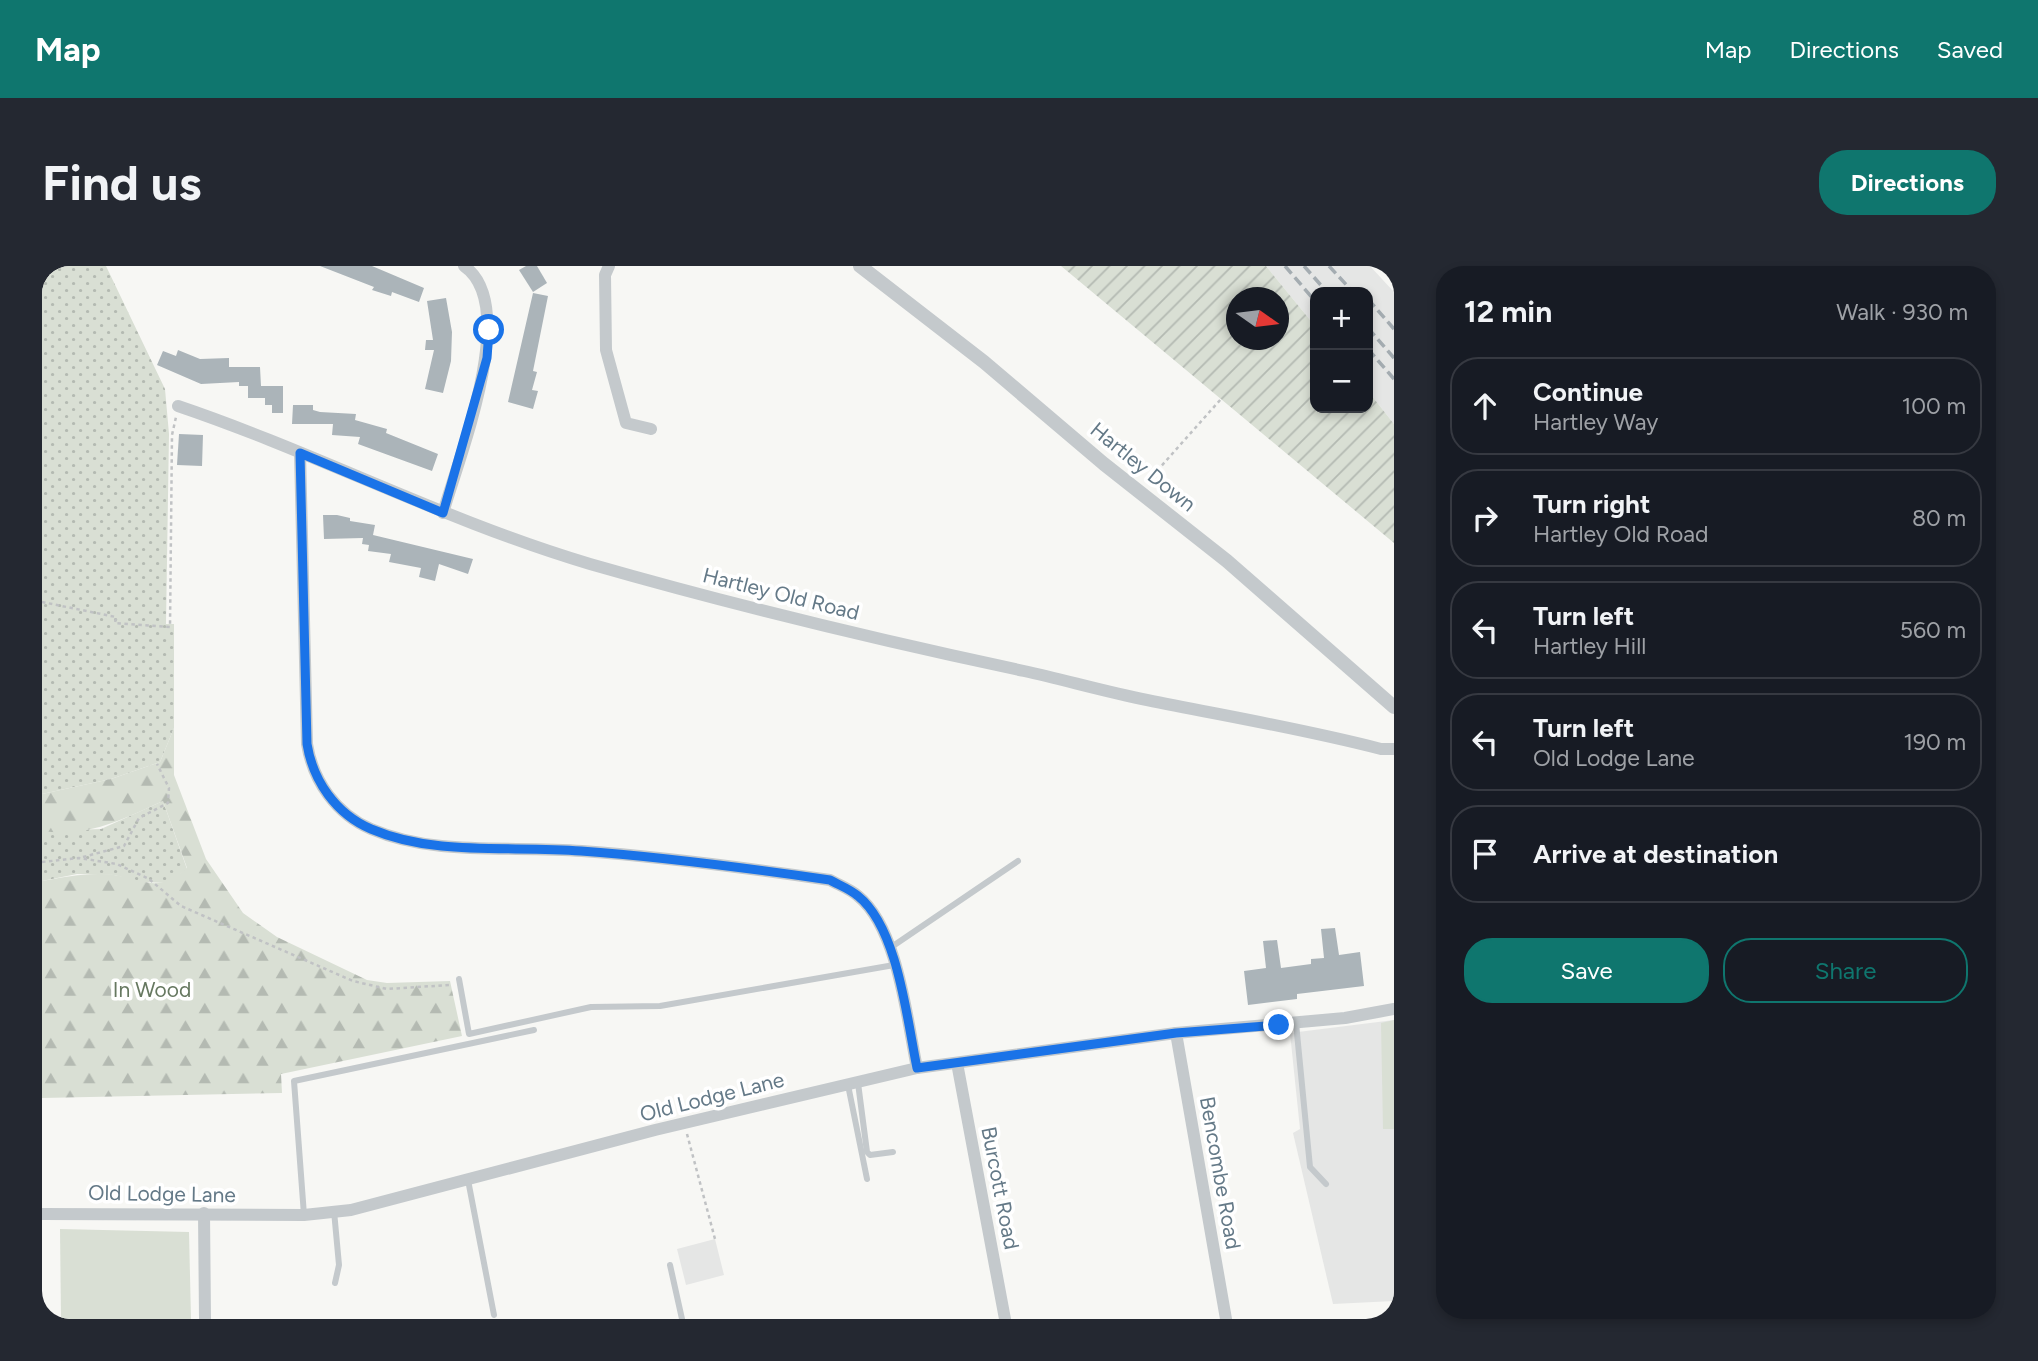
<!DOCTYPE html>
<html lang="en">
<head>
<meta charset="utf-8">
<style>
  :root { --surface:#171b24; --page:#242831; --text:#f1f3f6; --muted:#9ea1a6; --line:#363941; --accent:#0f766e }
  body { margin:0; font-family:Figtree,sans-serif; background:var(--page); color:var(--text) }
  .controls { position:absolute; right:21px; top:21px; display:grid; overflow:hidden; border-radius:14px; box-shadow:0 4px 10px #0003 }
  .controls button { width:63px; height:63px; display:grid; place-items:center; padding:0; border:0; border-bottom:2px solid var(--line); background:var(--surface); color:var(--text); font:35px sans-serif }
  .compass { position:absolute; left:1184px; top:21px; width:63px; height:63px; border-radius:50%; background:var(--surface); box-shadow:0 4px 10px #0003; rotate:104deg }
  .stop { position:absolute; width:21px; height:21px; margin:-16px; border:5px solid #1a73e8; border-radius:50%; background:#fff }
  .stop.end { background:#1a73e8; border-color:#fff; box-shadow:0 2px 7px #0008 }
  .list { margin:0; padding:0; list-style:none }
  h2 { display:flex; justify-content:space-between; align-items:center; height:91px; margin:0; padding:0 28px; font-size:30px }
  h2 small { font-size:23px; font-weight:400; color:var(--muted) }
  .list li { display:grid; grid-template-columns:46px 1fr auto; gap:21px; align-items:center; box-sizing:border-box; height:98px; margin:0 14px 14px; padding:0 14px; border:2px solid var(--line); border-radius:28px }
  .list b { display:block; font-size:26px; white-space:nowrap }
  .list p { margin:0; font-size:23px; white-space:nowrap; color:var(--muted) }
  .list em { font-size:23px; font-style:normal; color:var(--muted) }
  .actions { display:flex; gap:14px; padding:21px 28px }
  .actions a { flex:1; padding:16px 0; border:2px solid var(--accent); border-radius:28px; text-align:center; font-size:24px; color:var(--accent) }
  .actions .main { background:var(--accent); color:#fff }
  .icon { flex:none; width:38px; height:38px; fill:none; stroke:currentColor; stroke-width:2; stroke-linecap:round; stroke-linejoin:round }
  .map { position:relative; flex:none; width:1352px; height:1053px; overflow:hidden; border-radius:28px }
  header { display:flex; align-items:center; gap:42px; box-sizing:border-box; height:98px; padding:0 35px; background:var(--accent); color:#fff }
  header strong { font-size:33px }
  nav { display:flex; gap:38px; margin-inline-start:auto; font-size:24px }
  .intro { display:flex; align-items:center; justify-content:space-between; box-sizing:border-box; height:168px; padding:0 42px }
  h1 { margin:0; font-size:49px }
  .button { padding:18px 32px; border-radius:28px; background:var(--accent); color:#fff; font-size:24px; font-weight:700 }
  main { display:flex; gap:42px; padding:0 42px }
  aside { flex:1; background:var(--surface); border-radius:28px; box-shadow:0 4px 10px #0003 }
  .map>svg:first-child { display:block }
  .built { fill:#e5e6e5 }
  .grass { fill:url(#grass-dots) }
  .forest { fill:url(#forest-firs) }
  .garden { fill:url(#garden-furrows); fill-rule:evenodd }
  .pitch { fill:#d9dfd4 }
  .building { fill:#abb4b9 }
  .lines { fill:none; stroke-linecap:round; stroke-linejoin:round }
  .path { stroke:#c0c2c4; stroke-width:2.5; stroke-dasharray:3.5 3.5; stroke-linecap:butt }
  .service { stroke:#c4c9cc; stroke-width:6 }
  .minor { stroke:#c4c9cc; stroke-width:12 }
  .tertiary { stroke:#c4c9cc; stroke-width:14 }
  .rail { stroke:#a4acb1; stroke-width:3.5; stroke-dasharray:10 5; stroke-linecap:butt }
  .route { stroke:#1a73e8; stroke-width:9 }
  .labels { text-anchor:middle; stroke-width:7; stroke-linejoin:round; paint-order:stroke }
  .street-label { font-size:21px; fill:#647987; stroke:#fff }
  .park-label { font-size:21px; fill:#667860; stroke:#fff }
</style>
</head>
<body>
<header>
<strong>Map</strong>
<nav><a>Map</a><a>Directions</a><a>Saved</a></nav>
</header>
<div class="intro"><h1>Find us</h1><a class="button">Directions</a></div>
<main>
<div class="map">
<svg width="1352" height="1053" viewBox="0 0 1352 1053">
  <defs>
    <pattern id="grass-dots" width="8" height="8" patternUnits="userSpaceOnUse" patternTransform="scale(1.75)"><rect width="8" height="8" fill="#d9dfd4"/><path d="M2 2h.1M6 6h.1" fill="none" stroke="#b4bab2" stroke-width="1.8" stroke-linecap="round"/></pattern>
    <pattern id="forest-firs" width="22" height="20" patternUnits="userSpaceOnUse" patternTransform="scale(1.75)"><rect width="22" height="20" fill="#d9dfd4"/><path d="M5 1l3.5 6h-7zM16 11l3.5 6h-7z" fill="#b4bab2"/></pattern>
    <pattern id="garden-furrows" width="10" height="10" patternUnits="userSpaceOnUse" patternTransform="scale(1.75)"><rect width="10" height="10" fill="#d9dfd4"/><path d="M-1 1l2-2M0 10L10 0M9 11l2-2" fill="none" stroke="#b4bab2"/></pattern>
  </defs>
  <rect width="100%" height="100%" fill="#f7f7f4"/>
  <!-- built -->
  <g class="built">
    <polygon points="1224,0 1328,0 1352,26 1352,158 1326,125 1326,26 1273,26 1273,60"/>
    <polygon points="1352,754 1352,1035 1291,1038 1251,867 1258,863 1248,767"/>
    <polygon points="673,973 682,1009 644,1019 635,983"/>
  </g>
  <!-- grass -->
  <g class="grass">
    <polygon points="0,0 64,0 123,123 127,168 124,358 132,358 132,462 118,496 69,513 0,528"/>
    <polygon points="121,535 145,603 126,617 99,616 72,609 35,608 0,615 0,565 59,563"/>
  </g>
  <!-- forest -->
  <path class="forest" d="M132,462V509L164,593L201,647L235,671L325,714L345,717L408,715L420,770L239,808L240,827L0,832V615C24,611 48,606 72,609C106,614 114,628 145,602L121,535C79,554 48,571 0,565V528L69,513L118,496Z"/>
  <!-- garden -->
  <path class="garden" d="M1019,0H1224L1273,60V142H1326V125L1352,158V277ZM1195,32H1237V74H1195Z"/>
  <!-- pitch -->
  <g class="pitch">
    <polygon points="1352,754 1352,863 1341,863 1339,757"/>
    <polygon points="18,963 147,966 149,1053 19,1053"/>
  </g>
  <!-- building -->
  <g class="building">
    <polygon points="278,0 330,0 382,22 377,36 350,26 349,30 330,24 332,21"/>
    <polygon points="484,0 495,0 505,17 491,26 477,4"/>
    <polygon points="491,27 506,30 491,105 495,106 490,124 496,125 491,143 466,136"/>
    <polygon points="404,32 410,66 409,95 401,127 383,123 392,84 383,84 384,74 391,74 385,35"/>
    <polygon points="136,84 158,93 187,92 187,101 218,101 219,120 241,120 241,147 230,147 230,139 223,139 223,132 206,132 206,120 197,120 197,116 159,118 115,99 121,85 134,90"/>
    <polygon points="251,139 271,139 271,144 278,146 314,148 313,154 345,163 344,167 396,188 390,205 316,178 318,171 290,169 291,158 250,158"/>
    <polygon points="137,168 161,169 160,200 135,199"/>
    <polygon points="281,249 295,249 308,252 308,255 333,259 331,269 431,293 426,308 397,298 393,315 377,311 379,302 347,296 349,288 326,285 327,279 320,278 321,272 282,273"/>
    <polygon points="1293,662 1297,689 1318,686 1322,720 1255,728 1255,733 1206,739 1202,705 1224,702 1221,675 1235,674 1239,702 1269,698 1269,693 1282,692 1279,663"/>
  </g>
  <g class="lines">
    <!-- path -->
    <g class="path">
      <polyline points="1106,215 1179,133"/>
      <polyline points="0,336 74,351 73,357 128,361 130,169 134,151"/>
      <polyline points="41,591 82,580 97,552 126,537 127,522 115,498"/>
      <polyline points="0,596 37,592 75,598 107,613 139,640 311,715 345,723 407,719"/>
      <polyline points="645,868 673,973"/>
    </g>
    <!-- service -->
    <g class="service">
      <polyline points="848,682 976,595"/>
      <polyline points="417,713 427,768 549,741 618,740 852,699"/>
      <polyline points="1254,757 1268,901 1284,918"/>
      <polyline points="816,817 825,886 828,889 851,886"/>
      <polyline points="806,819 825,913"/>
      <polyline points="426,914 452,1049"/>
      <polyline points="292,945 297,999 293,1017"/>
      <polyline points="262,949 252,815 492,764"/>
      <polyline points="628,999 640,1053"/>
    </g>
    <!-- minor -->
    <g class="minor">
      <polyline points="567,0 563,9 564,84 584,157 609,163"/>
      <path d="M136,140C275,187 406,256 548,298C691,339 836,374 982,405C1023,414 1064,426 1105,434C1184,450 1262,463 1339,483H1352"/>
      <path d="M258,187L265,478C271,515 294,548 329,563C394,591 471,579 540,585C622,591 706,602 788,614C797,619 808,623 816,630C856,662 865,754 875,802"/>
      <path d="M401,247C416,193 479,39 422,0"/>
      <polyline points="1134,767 1184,1053"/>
      <polyline points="915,797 963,1053"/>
      <polyline points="162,947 163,1053"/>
      <polyline points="0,948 262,949 309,944 613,864 875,802 1134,767 1303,752 1352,743"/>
    </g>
    <!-- tertiary -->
    <polyline class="tertiary" points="818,0 942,96 1062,198 1185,295 1352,441"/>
    <!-- rail -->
    <g class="rail">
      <polyline points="1243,0 1273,35"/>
      <polyline points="1262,0 1285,26"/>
      <polyline points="1287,0 1311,26"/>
      <polyline points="1326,33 1352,63"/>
      <polyline points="1326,62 1352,92"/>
      <polyline points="1326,83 1352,113"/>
    </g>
  </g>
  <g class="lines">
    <!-- route -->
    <path class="route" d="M447,64L445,92L401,247L258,187L265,478C271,515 294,548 329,563C394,591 471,579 539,585C622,591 705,602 788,614C797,619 808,623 816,630C856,662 865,754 875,802L1134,767L1237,759"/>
  </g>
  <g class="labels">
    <!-- street labels -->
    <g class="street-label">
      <text transform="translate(1101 201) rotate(39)" y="7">Hartley Down</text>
      <text transform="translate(739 328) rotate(14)" y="7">Hartley Old Road</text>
      <text transform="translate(670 831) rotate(-14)" y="7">Old Lodge Lane</text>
      <text transform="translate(1178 907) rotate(80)" y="7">Bencombe Road</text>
      <text transform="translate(958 922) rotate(79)" y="7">Burcott Road</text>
      <text transform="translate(120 928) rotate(1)" y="7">Old Lodge Lane</text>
    </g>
    <!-- park labels -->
    <g class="park-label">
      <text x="110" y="731">In Wood</text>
    </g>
  </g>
</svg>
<div class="controls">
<button>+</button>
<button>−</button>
</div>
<svg class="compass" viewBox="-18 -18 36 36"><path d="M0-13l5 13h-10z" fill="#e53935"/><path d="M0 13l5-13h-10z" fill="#9ea1a6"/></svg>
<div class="stop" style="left:447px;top:64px"></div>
<div class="stop end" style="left:1237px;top:759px"></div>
</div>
<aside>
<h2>12 min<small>Walk · 930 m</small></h2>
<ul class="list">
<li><svg class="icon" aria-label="ahead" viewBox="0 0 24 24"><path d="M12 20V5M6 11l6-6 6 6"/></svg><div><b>Continue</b><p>Hartley Way</p></div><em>100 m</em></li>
<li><svg class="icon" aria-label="right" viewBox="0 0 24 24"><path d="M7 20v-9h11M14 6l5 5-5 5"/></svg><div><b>Turn right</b><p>Hartley Old Road</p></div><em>80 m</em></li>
<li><svg class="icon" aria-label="left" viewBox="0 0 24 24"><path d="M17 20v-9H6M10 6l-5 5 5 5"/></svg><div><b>Turn left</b><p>Hartley Hill</p></div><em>560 m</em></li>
<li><svg class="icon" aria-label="left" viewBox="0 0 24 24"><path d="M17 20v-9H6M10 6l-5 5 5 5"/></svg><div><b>Turn left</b><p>Old Lodge Lane</p></div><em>190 m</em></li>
<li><svg class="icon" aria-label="arrive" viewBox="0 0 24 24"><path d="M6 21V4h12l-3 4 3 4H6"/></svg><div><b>Arrive at destination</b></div></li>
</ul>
<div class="actions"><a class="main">Save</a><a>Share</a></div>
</aside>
</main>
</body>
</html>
